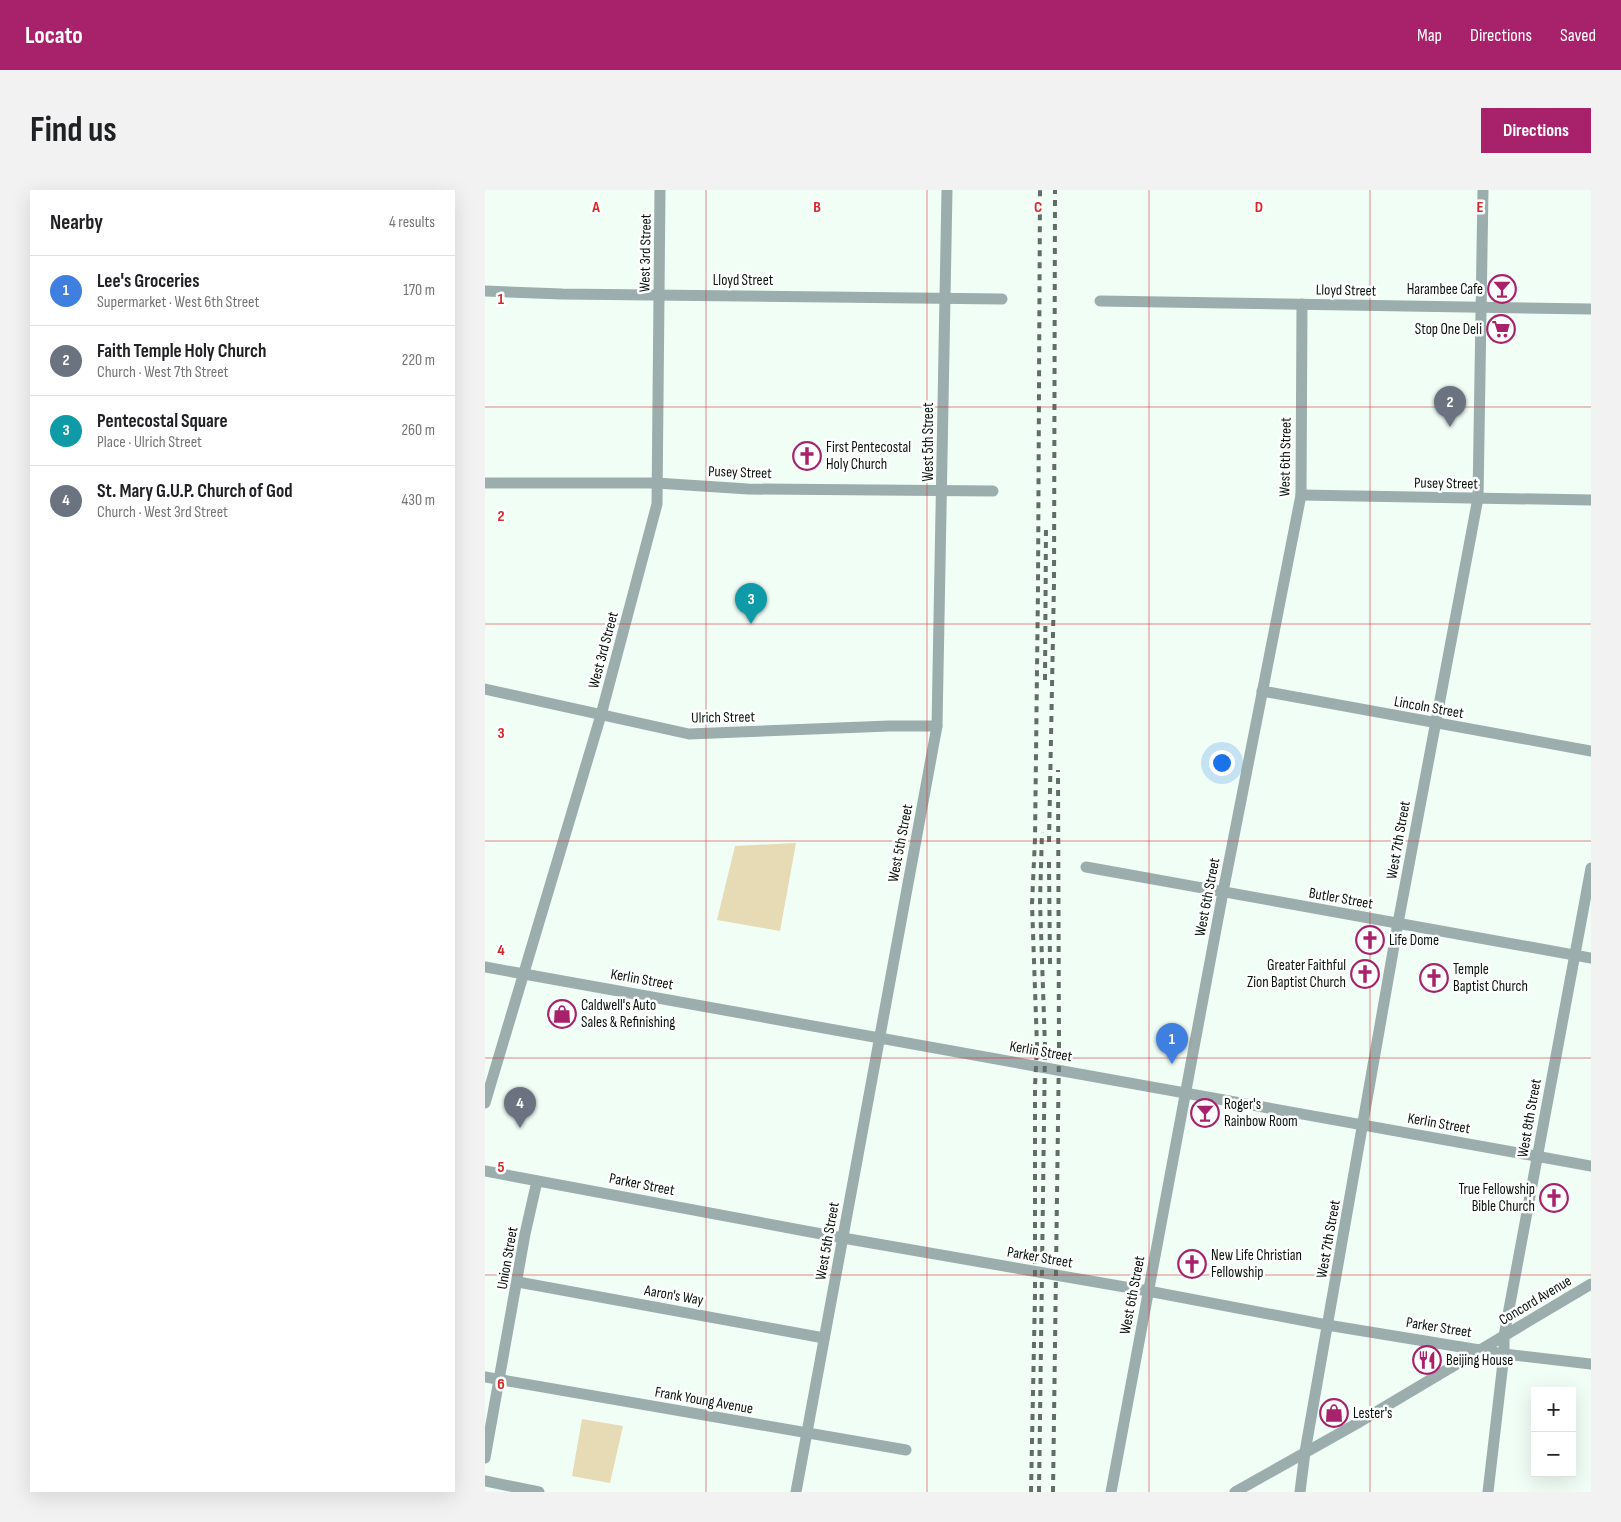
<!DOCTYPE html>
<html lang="en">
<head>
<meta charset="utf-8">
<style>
  :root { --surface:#fff; --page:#f2f2f2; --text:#202124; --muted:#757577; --line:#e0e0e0; --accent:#a8226b }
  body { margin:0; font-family:"Sofia Sans Condensed",sans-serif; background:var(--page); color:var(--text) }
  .controls { position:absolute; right:15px; bottom:15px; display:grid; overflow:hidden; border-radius:0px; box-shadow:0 5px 20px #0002 }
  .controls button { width:45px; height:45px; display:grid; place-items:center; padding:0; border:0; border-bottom:1px solid var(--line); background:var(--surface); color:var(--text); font:25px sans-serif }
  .you { position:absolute; left:736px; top:572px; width:18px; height:18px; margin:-12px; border:4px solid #fff; border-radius:50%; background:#1a73e8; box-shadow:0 0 0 8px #1a73e833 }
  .badge { display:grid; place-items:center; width:32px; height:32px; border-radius:50%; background:var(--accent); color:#fff; font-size:16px; font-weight:700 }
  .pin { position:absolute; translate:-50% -41px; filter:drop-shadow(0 1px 2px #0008) }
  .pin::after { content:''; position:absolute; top:26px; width:18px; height:15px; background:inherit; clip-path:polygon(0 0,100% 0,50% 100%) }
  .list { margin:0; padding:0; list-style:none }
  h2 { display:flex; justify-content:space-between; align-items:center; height:65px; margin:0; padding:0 20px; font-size:21px }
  h2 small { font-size:16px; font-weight:400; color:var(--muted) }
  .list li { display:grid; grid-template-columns:32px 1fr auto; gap:15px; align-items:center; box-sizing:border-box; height:70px; padding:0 20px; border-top:1px solid var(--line) }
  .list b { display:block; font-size:19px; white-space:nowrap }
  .list p { margin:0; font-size:16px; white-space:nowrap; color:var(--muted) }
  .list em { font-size:16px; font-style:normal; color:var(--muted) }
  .map { position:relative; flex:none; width:1106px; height:1302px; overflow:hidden; border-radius:0px }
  header { display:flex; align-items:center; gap:30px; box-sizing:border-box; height:70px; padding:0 25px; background:var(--accent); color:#fff }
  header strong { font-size:24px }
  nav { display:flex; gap:28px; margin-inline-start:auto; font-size:18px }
  .intro { display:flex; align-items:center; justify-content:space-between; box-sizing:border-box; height:120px; padding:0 30px }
  h1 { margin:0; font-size:35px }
  .button { padding:12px 22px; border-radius:0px; background:var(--accent); color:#fff; font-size:18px; font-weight:700 }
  main { display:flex; gap:30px; padding:0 30px }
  aside { flex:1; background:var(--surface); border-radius:0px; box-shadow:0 5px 20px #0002 }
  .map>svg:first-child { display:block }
  .green { fill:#e6dbb4 }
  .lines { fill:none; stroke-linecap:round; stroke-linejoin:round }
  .minor { stroke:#9baead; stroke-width:11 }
  .rail { stroke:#606e67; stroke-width:4; stroke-dasharray:6 6; stroke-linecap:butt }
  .grid { fill:none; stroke:#d62828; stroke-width:1; stroke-opacity:0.55 }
  .labels { text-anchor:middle; stroke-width:5; stroke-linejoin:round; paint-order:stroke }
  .street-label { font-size:15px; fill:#07140e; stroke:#fff }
  .poi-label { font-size:15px; fill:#07140e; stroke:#fff; text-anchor:start }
  .grid-label { font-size:16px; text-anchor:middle; font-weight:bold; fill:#d62828; stroke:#fff; stroke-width:5; stroke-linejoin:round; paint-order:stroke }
</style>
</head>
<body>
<header>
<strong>Locato</strong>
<nav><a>Map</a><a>Directions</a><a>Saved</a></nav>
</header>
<div class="intro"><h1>Find us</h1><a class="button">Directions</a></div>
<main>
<aside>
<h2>Nearby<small>4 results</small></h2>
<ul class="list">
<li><span class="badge" style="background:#3f7fe0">1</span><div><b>Lee's Groceries</b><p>Supermarket · West 6th Street</p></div><em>170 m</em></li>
<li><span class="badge" style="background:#6b7280">2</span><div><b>Faith Temple Holy Church</b><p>Church · West 7th Street</p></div><em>220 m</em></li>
<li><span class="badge" style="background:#0f9aa8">3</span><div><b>Pentecostal Square</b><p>Place · Ulrich Street</p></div><em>260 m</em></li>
<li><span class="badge" style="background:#6b7280">4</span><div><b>St. Mary G.U.P. Church of God</b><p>Church · West 3rd Street</p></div><em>430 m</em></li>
</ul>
</aside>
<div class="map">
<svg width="1106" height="1302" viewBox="0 0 1106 1302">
  <rect width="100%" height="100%" fill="#f0fef6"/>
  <!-- green -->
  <g class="green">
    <polygon points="311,653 295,741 232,730 250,656"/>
    <polygon points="97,1229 138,1236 125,1293 87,1286"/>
  </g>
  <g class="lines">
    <!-- minor -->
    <g class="minor">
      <polyline points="0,101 77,104 517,109"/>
      <polyline points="615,111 1106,119"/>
      <polyline points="0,293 171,293 263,299 508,301"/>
      <polyline points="816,305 1106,310"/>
      <polyline points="0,499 204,544 404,536 452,536"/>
      <polyline points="777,501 1106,561"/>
      <polyline points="601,677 1106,768"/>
      <polyline points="0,777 1106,976"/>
      <polyline points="0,913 116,525 172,314 175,0"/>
      <polyline points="0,981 358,1048 663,1101 842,1135 1019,1164 1106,1174"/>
      <polyline points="33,1092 339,1148"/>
      <polyline points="0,1187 421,1260"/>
      <polyline points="0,1268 40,1044 52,991"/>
      <polyline points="0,1291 54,1302"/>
      <polyline points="311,1302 452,536 462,0"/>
      <polyline points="626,1302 738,702 816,305 817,114"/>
      <polyline points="750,1302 871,1234 1106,1094"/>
      <polyline points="815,1302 820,1262 913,733 993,308 998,0"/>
      <polyline points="1003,1302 1019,1164 1019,1146 1106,678"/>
    </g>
    <!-- rail -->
    <g class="rail">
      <polyline points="560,490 561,337"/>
      <polyline points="564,652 569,393 570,0"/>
      <polyline points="564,672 565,775"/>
      <polyline points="546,1302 550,1104 550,896 552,856 547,714 550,649 553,397 555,0"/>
      <polyline points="554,1302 560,857 555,712 557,642"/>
      <polyline points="568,1302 574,859 573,580"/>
    </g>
  </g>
  <!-- grid -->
  <path class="grid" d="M221,0V1302M442,0V1302M664,0V1302M885,0V1302M0,217H1106M0,434H1106M0,651H1106M0,868H1106M0,1085H1106"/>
  <!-- icons -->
  <defs>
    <symbol id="bar-ring" viewBox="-11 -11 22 22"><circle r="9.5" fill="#fff" stroke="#a8226b" stroke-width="1.5"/><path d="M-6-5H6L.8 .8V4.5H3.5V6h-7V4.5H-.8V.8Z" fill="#a8226b"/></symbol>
    <symbol id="supermarket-ring" viewBox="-11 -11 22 22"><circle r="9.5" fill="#fff" stroke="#a8226b" stroke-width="1.5"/><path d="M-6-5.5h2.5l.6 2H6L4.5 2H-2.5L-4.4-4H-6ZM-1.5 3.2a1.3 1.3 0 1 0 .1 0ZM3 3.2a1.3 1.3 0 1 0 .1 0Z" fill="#a8226b"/></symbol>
    <symbol id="church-ring" viewBox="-11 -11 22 22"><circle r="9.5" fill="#fff" stroke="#a8226b" stroke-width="1.5"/><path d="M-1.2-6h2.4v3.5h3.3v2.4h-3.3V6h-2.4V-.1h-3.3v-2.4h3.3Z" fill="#a8226b"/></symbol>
    <symbol id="shop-ring" viewBox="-11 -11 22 22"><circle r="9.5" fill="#fff" stroke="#a8226b" stroke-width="1.5"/><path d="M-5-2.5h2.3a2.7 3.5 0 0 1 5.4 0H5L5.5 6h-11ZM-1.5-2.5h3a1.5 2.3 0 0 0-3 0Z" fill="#a8226b"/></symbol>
    <symbol id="restaurant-ring" viewBox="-11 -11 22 22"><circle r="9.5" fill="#fff" stroke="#a8226b" stroke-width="1.5"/><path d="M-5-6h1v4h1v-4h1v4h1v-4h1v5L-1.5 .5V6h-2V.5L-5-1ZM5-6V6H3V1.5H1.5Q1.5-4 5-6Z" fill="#a8226b"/></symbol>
  </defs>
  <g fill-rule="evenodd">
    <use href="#bar-ring" x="1001" y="83" width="32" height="32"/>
    <use href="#supermarket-ring" x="1000" y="123" width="32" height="32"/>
    <use href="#church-ring" x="306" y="250" width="32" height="32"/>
    <use href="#church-ring" x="869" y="734" width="32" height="32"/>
    <use href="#church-ring" x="864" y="768" width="32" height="32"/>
    <use href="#church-ring" x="933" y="772" width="32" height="32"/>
    <use href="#shop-ring" x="61" y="808" width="32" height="32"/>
    <use href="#bar-ring" x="704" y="907" width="32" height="32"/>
    <use href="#church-ring" x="1053" y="992" width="32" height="32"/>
    <use href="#church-ring" x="691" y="1058" width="32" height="32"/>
    <use href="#restaurant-ring" x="926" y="1154" width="32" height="32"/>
    <use href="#shop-ring" x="833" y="1207" width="32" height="32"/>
  </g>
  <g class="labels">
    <!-- street labels -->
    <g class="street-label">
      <text transform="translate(160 63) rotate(-89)" y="5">West 3rd Street</text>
      <text x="258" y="95">Lloyd Street</text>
      <text transform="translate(861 100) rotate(1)" y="5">Lloyd Street</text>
      <text transform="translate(443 252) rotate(-90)" y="5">West 5th Street</text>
      <text transform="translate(800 267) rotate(-89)" y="5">West 6th Street</text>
      <text transform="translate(255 282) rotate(2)" y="5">Pusey Street</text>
      <text transform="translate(961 293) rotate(1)" y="5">Pusey Street</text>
      <text transform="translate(118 460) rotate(-75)" y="5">West 3rd Street</text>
      <text transform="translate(944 517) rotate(10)" y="5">Lincoln Street</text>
      <text transform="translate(238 527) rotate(-1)" y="5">Ulrich Street</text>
      <text transform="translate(913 650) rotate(-80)" y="5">West 7th Street</text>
      <text transform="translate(415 653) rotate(-79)" y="5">West 5th Street</text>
      <text transform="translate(722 707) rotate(-79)" y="5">West 6th Street</text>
      <text transform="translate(856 708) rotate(10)" y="5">Butler Street</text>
      <text transform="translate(157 789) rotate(10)" y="5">Kerlin Street</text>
      <text transform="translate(556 861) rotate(10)" y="5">Kerlin Street</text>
      <text transform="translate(1044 928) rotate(-80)" y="5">West 8th Street</text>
      <text transform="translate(954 933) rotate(10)" y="5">Kerlin Street</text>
      <text transform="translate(157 994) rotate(11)" y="5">Parker Street</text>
      <text transform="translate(843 1049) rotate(-80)" y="5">West 7th Street</text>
      <text transform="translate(342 1051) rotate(-80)" y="5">West 5th Street</text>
      <text transform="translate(555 1067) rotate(10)" y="5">Parker Street</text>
      <text transform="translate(22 1068) rotate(-80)" y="5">Union Street</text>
      <text transform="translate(189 1105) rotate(10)" y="5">Aaron's Way</text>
      <text transform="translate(647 1105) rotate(-79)" y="5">West 6th Street</text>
      <text transform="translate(1050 1110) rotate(-31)" y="5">Concord Avenue</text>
      <text transform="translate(954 1137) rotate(9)" y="5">Parker Street</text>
      <text transform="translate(219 1210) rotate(10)" y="5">Frank Young Avenue</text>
    </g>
    <!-- poi labels -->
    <g class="poi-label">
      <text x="998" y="104" text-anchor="end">Harambee Cafe</text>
      <text x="997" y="144" text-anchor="end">Stop One Deli</text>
      <text x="341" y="262">First Pentecostal<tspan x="341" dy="17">Holy Church</tspan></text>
      <text x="904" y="755">Life Dome</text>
      <text x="861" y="780" text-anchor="end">Greater Faithful<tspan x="861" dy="17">Zion Baptist Church</tspan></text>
      <text x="968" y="784">Temple<tspan x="968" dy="17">Baptist Church</tspan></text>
      <text x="96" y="820">Caldwell's Auto<tspan x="96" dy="17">Sales &amp; Refinishing</tspan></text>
      <text x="739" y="919">Roger's<tspan x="739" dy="17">Rainbow Room</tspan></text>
      <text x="1050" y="1004" text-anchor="end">True Fellowship<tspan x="1050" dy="17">Bible Church</tspan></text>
      <text x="726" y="1070">New Life Christian<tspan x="726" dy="17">Fellowship</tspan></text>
      <text x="961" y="1175">Beijing House</text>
      <text x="868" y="1228">Lester's</text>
    </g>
  </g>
  <g class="grid-label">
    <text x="111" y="22">A</text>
    <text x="332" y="22">B</text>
    <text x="553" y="22">C</text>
    <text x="774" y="22">D</text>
    <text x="995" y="22">E</text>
    <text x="16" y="114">1</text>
    <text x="16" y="331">2</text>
    <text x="16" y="548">3</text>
    <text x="16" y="765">4</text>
    <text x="16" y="982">5</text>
    <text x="16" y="1199">6</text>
  </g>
</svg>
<div class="controls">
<button>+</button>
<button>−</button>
</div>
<div class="you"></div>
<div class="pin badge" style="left:687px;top:874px;background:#3f7fe0">1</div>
<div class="pin badge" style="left:965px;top:237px;background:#6b7280">2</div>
<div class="pin badge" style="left:266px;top:434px;background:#0f9aa8">3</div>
<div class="pin badge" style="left:35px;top:938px;background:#6b7280">4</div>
</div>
</main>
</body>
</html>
